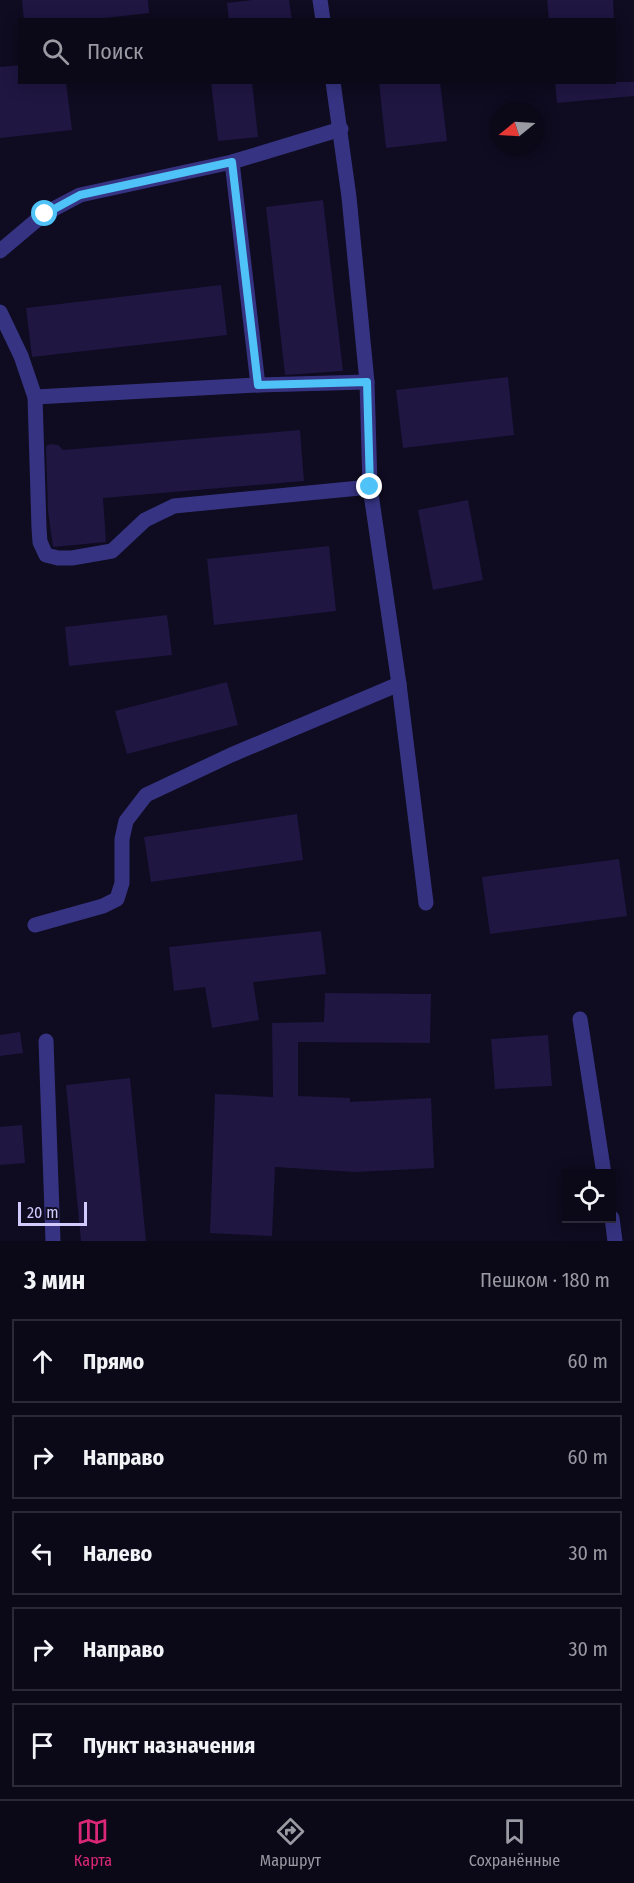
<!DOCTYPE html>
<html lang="ru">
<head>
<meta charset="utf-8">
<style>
  :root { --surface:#0b0818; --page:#141121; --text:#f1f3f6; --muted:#9a9aa2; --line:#2b2937; --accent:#db2777 }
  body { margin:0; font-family:"Fira Sans Condensed",sans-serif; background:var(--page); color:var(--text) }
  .controls { position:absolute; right:18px; bottom:18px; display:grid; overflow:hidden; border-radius:0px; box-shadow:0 3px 15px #0003 }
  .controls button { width:54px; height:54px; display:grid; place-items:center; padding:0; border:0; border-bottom:2px solid var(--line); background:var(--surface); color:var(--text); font:30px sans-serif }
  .compass { position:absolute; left:490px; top:102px; width:54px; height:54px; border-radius:50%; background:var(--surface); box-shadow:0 3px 15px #0003; rotate:252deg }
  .scale { position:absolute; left:18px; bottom:15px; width:69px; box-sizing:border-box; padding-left:6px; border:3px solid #d0caff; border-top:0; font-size:16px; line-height:21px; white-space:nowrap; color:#d0caff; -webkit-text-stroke:4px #0f0b20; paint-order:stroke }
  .stop { position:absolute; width:18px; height:18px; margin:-14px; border:4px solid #4fc3f7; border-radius:50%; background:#fff }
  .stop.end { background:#4fc3f7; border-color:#fff; box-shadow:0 2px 6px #0008 }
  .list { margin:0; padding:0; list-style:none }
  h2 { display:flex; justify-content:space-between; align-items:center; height:78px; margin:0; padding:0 24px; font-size:26px }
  h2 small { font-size:20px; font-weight:400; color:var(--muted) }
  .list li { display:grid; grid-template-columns:39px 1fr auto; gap:18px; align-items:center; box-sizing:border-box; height:84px; margin:0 12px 12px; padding:0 12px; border:2px solid var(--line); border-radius:0px }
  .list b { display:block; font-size:22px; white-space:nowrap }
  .list em { font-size:20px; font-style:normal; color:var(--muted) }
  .icon { flex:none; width:33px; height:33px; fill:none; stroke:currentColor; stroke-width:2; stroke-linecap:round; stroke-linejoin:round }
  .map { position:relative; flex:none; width:634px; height:1241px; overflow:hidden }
  .search { position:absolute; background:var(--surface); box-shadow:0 3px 15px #0003; left:18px; right:18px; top:18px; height:66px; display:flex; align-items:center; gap:15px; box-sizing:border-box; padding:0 21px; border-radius:0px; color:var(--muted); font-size:22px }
  .sheet { height:558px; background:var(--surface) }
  nav { display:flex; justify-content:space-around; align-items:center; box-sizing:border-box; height:84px; border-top:2px solid var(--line); background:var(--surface); font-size:16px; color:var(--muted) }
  nav a { display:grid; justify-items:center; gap:3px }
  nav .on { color:var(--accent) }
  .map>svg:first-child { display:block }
  .building { fill:#1f1642 }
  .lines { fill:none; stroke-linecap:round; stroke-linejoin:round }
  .minor { stroke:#363482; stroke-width:15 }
  .route { stroke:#4fc3f7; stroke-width:8 }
</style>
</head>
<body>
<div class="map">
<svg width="634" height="1241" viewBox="0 0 634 1241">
  <rect width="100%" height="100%" fill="#0f0b20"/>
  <!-- building -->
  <g class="building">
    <polygon points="22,0 148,0 149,13 86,20 24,20"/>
    <polygon points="253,0 289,0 292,20 229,20 227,3"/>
    <polygon points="547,0 613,0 614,20 549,20"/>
    <polygon points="20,65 20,82 66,82 72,130 0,138 0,67"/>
    <polygon points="211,82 252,82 258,137 218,141"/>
    <polygon points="379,82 440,82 447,141 386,148"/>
    <polygon points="555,82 634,82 634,96 557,103"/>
    <polygon points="323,200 343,371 285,375 266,207"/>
    <polygon points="221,285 227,335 32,357 26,308"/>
    <polygon points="508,377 514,435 403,448 396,390"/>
    <polygon points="300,430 304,481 103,498 106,542 53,547 48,511 46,446 51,444 58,445 63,450"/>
    <polygon points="468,500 483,580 433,590 418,510"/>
    <polygon points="329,546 336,611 214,625 207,559"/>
    <polygon points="167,615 172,655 69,666 65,627"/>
    <polygon points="227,682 238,725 127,754 115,711"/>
    <polygon points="297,814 303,860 151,882 144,837"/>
    <polygon points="619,859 627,916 490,934 482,877"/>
    <polygon points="321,931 326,974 253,982 259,1020 212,1028 205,987 174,991 169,947"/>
    <polygon points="325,993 431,994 430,1043 298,1042 298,1096 350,1098 350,1102 431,1098 434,1168 355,1172 275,1167 272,1236 210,1233 215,1094 273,1097 272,1023 324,1022"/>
    <polygon points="20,1032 23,1053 0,1056 0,1035"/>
    <polygon points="548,1035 552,1086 495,1089 491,1039"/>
    <polygon points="130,1078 146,1241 81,1241 66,1085"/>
    <polygon points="22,1125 25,1163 0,1165 0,1127"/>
  </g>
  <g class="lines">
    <!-- minor -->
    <g class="minor">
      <polyline points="320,0 323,20"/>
      <polyline points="333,82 349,197 367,382 370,487 399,684 426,903"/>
      <polyline points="232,162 258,385"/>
      <polyline points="0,251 44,214 80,195 232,162 341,129"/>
      <polyline points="0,312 21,356 35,397 39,528 40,542 46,555 58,558 72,558 112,551 145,520 174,506 370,487"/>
      <polyline points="35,397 258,385 367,382"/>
      <polyline points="35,925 103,906 117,899 122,883 122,839 126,821 146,795 231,755 399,684"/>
      <polyline points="580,1019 604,1174"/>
      <polyline points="46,1041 53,1241"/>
      <polyline points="612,1218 615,1241"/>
    </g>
  </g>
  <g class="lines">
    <!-- route -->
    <polyline class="route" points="45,214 80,195 232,162 258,385 367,382 370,487"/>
  </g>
</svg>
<div class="controls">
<button><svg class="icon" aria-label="locate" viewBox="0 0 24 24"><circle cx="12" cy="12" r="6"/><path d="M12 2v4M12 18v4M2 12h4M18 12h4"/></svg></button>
</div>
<svg class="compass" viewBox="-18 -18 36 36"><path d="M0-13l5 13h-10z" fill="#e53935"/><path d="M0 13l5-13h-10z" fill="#9a9aa2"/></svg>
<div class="scale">20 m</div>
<div class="stop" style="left:45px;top:214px"></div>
<div class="stop end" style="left:370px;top:487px"></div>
<div class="search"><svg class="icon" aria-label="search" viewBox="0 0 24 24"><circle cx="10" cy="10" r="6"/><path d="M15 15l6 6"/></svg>Поиск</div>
</div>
<section class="sheet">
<h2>3 мин<small>Пешком · 180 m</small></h2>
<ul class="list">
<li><svg class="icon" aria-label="ahead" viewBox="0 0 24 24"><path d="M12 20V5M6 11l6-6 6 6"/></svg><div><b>Прямо</b></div><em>60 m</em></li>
<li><svg class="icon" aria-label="right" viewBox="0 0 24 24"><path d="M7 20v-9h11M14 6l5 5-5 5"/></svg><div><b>Направо</b></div><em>60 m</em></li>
<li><svg class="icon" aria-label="left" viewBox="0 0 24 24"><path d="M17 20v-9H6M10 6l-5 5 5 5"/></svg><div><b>Налево</b></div><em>30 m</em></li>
<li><svg class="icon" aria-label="right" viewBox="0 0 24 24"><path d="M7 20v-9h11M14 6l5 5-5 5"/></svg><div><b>Направо</b></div><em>30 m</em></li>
<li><svg class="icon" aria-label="arrive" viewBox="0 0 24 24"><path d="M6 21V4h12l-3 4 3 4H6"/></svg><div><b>Пункт назначения</b></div></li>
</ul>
</section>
<nav>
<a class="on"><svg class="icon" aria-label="map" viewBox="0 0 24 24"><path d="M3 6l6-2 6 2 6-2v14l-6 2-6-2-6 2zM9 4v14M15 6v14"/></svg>Карта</a>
<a><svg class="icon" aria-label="directions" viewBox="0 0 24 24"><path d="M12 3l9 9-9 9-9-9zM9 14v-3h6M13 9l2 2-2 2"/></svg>Маршрут</a>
<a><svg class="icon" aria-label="saved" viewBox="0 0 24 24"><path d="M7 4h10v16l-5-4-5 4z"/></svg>Сохранённые</a>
</nav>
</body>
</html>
